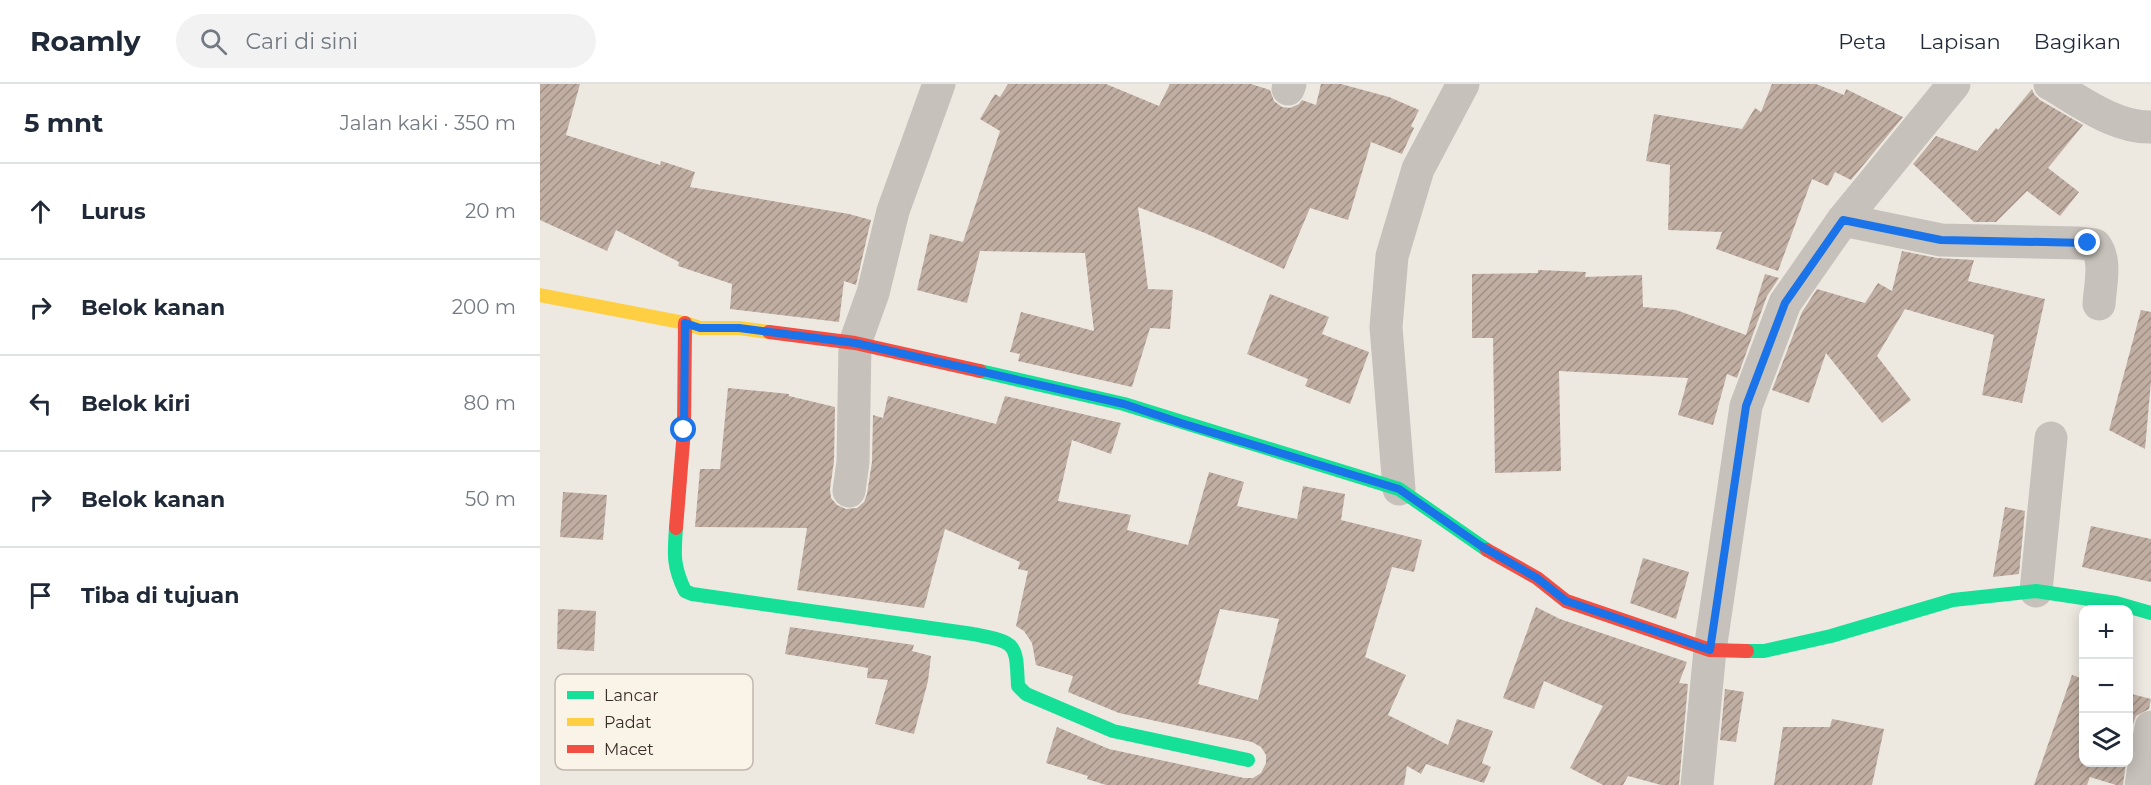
<!DOCTYPE html>
<html lang="id">
<head>
<meta charset="utf-8">
<style>
  :root { --surface:#fff; --page:#f2f2f3; --text:#1f2937; --muted:#747a83; --line:#e0e1e3 }
  body { margin:0; font-family:Montserrat,sans-serif; background:var(--page); color:var(--text) }
  .controls { position:absolute; right:18px; bottom:18px; display:grid; overflow:hidden; border-radius:12px; box-shadow:0 3px 15px #0003 }
  .controls button { width:54px; height:54px; display:grid; place-items:center; padding:0; border:0; border-bottom:2px solid var(--line); background:var(--surface); color:var(--text); font:30px sans-serif }
  .stop { position:absolute; width:18px; height:18px; margin:-14px; border:4px solid #1a73e8; border-radius:50%; background:#fff }
  .stop.end { background:#1a73e8; border-color:#fff; box-shadow:0 2px 6px #0008 }
  .list { margin:0; padding:0; list-style:none }
  h2 { display:flex; justify-content:space-between; align-items:center; height:78px; margin:0; padding:0 24px; font-size:26px }
  h2 small { font-size:20px; font-weight:400; color:var(--muted) }
  .list li { display:grid; grid-template-columns:39px 1fr auto; gap:18px; align-items:center; box-sizing:border-box; height:96px; padding:0 24px; border-top:2px solid var(--line) }
  .list b { display:block; font-size:22px; white-space:nowrap }
  .list em { font-size:20px; font-style:normal; color:var(--muted) }
  .icon { flex:none; width:33px; height:33px; fill:none; stroke:currentColor; stroke-width:2; stroke-linecap:round; stroke-linejoin:round }
  .map { position:relative; flex:none; width:1611px; height:701px; overflow:hidden }
  header { display:flex; align-items:center; gap:36px; box-sizing:border-box; height:84px; padding:0 30px; background:var(--surface); border-bottom:2px solid var(--line) }
  header strong { font-size:28px }
  nav { display:flex; gap:33px; margin-inline-start:auto; font-size:21px }
  .search { width:420px; height:54px; background:var(--page); display:flex; align-items:center; gap:15px; box-sizing:border-box; padding:0 21px; border-radius:33px; color:var(--muted); font-size:22px }
  main { display:flex }
  aside { flex:1; background:var(--surface) }
  .map>svg:first-child { display:block }
  .building { fill:url(#building-hatch); fill-rule:evenodd }
  .lines { fill:none; stroke-linecap:round; stroke-linejoin:round }
  .street { stroke:#c6c1ba; stroke-width:33 }
  .fast { stroke:#16e098; stroke-width:14 }
  .slow { stroke:#ffcf43; stroke-width:14 }
  .jam { stroke:#f24e42; stroke-width:14 }
  .route { stroke:#1a73e8; stroke-width:8 }
  .key { fill:#faf3e8; stroke:#c0b8ae; stroke-width:1.5 }
  .key-label { font-size:16px; fill:#372e28 }
</style>
</head>
<body>
<header>
<strong>Roamly</strong>
<div class="search"><svg class="icon" aria-label="search" viewBox="0 0 24 24"><circle cx="10" cy="10" r="6"/><path d="M15 15l6 6"/></svg>Cari di sini</div>
<nav><a>Peta</a><a>Lapisan</a><a>Bagikan</a></nav>
</header>
<main>
<aside>
<h2>5 mnt<small>Jalan kaki · 350 m</small></h2>
<ul class="list">
<li><svg class="icon" aria-label="ahead" viewBox="0 0 24 24"><path d="M12 20V5M6 11l6-6 6 6"/></svg><div><b>Lurus</b></div><em>20 m</em></li>
<li><svg class="icon" aria-label="right" viewBox="0 0 24 24"><path d="M7 20v-9h11M14 6l5 5-5 5"/></svg><div><b>Belok kanan</b></div><em>200 m</em></li>
<li><svg class="icon" aria-label="left" viewBox="0 0 24 24"><path d="M17 20v-9H6M10 6l-5 5 5 5"/></svg><div><b>Belok kiri</b></div><em>80 m</em></li>
<li><svg class="icon" aria-label="right" viewBox="0 0 24 24"><path d="M7 20v-9h11M14 6l5 5-5 5"/></svg><div><b>Belok kanan</b></div><em>50 m</em></li>
<li><svg class="icon" aria-label="arrive" viewBox="0 0 24 24"><path d="M6 21V4h12l-3 4 3 4H6"/></svg><div><b>Tiba di tujuan</b></div></li>
</ul>
</aside>
<div class="map">
<svg width="1611" height="701" viewBox="0 0 1611 701">
  <defs>
    <pattern id="building-hatch" width="6" height="6" patternUnits="userSpaceOnUse" patternTransform="scale(1.5)"><rect width="6" height="6" fill="#c1aea2"/><path d="M-1 1l2-2M0 6l6-6M5 7l2-2" fill="none" stroke="#9e8e84"/></pattern>
  </defs>
  <rect width="100%" height="100%" fill="#ede9e1"/>
  <!-- building -->
  <g class="building">
    <polygon points="0,0 40,0 26,51 120,81 121,77 155,88 150,103 309,130 331,136 316,201 304,197 299,238 190,225 192,200 138,182 139,178 76,146 67,167 0,136"/>
    <polygon points="468,0 566,0 619,22 630,0 711,0 730,6 734,17 742,23 750,24 759,20 762,16 776,21 781,0 801,0 849,13 879,26 871,42 874,44 862,70 831,58 808,136 770,124 744,185 665,149 598,123 608,205 633,206 630,245 610,244 592,303 478,277 480,270 470,268 481,228 554,247 545,169 440,167 427,219 377,206 390,150 423,158 460,47 440,35 455,10 460,13"/>
    <polygon points="1232,0 1276,0 1304,11 1306,5 1363,33 1311,96 1295,88 1288,102 1272,95 1238,187 1176,165 1182,148 1128,146 1130,81 1106,77 1114,30 1202,45 1215,24 1221,28"/>
    <polygon points="1492,5 1494,10 1500,16 1543,41 1508,84 1539,108 1520,132 1487,107 1456,138 1434,138 1373,80 1396,52 1437,67 1456,44 1458,46"/>
    <polygon points="1362,167 1397,174 1434,176 1428,197 1505,215 1482,319 1442,311 1454,251 1365,225 1337,272 1371,316 1342,339 1286,269 1269,319 1232,306 1262,228 1277,205 1325,219 1338,199 1352,207"/>
    <polygon points="998,186 1046,188 1045,193 1102,191 1103,223 1136,226 1206,251 1225,190 1239,194 1227,212 1197,294 1187,290 1173,341 1138,331 1148,294 1019,287 1021,387 955,389 953,254 932,254 932,190 998,189"/>
    <polygon points="730,210 789,233 782,250 829,268 810,320 765,302 768,295 707,270"/>
    <polygon points="1601,226 1611,228 1611,297 1605,365 1569,346"/>
    <path d="M188,304L249,310V312L295,323L294,377L290,405L291,414L297,421L306,425L317,424L324,418L327,410L332,378L333,331L343,334L348,312L456,340L465,312L581,339L571,370L532,356L518,417L591,431L587,446L648,461L669,388L704,398L697,422L757,435L763,402L805,410L801,436L882,456L874,488L852,483L825,573L866,591L848,631L908,661L917,635L953,647L942,679L951,683L944,699L886,680L881,690L867,682L864,701H566L547,695L548,692L506,679L517,643L569,665L704,694H713L721,689L726,679V671L721,663L712,658L579,629L528,608L533,592L496,581L492,559L484,547L476,542L488,487L478,485L480,478L405,445L384,524L257,506L267,444L155,443L160,385H180ZM680,525L739,535L718,616L658,600Z"/>
    <polygon points="23,408 67,411 63,456 20,453"/>
    <polygon points="1465,423 1485,427 1479,490 1453,493"/>
    <polygon points="1551,442 1611,455 1611,498 1542,483"/>
    <polygon points="1103,474 1149,488 1136,535 1090,519"/>
    <polygon points="996,523 1020,535 1147,578 1139,599 1148,600 1139,701 1121,701 1088,692 1083,701 1063,701 1030,684 1063,622 1004,597 994,625 963,614"/>
    <polygon points="18,525 56,527 54,567 17,565"/>
    <polygon points="250,543 374,561 372,567 391,572 388,597 374,650 335,640 348,596 327,594 328,584 245,570"/>
    <polygon points="1532,591 1544,595 1544,678 1586,678 1583,701 1576,701 1550,693 1547,701 1494,701"/>
    <polygon points="1185,605 1204,608 1196,658 1180,656"/>
    <polygon points="1588,609 1611,615 1609,625 1596,632 1593,640 1588,663"/>
    <polygon points="1292,635 1344,645 1332,701 1234,701 1243,643 1290,643"/>
  </g>
  <g class="lines">
    <!-- street -->
    <g class="street">
      <path d="M1510,0C1540,17 1575,44 1611,43"/>
      <polyline points="748,5 750,0"/>
      <path d="M1303,136L1401,156L1539,159L1555,161C1567,176 1560,202 1559,220"/>
      <polyline points="859,405 846,243 852,172 878,85 923,0"/>
      <polyline points="309,407 313,378 315,259 333,209 353,127 399,0"/>
      <polyline points="1496,507 1511,354"/>
      <polyline points="1157,701 1170,566 1206,322 1245,219 1303,136 1414,0"/>
      <polyline points="1601,701 1611,643"/>
    </g>
    <!-- fast -->
    <g class="fast">
      <polyline points="440,287 584,320 859,405 947,466"/>
      <path d="M136,444C134,471 133,482 145,507L152,510L433,550C477,559 476,558 478,602L486,610L573,647L708,676"/>
      <polyline points="1207,567 1224,567 1291,552 1413,516 1496,507 1576,519 1611,529"/>
    </g>
    <!-- slow -->
    <polyline class="slow" points="0,211 145,239 160,244 199,244 229,248"/>
    <!-- jam -->
    <g class="jam">
      <polyline points="229,248 315,259 440,287"/>
      <polyline points="136,444 144,346 145,239"/>
      <polyline points="947,466 997,494 1026,517 1170,566 1207,567"/>
    </g>
  </g>
  <g class="lines">
    <!-- route -->
    <polyline class="route" points="144,346 145,239 160,244 199,244 315,259 584,320 641,339 859,405 941,462 997,494 1026,517 1170,566 1206,322 1245,219 1303,136 1401,156 1548,159"/>
  </g>
  <!-- legend -->
  <rect x="15" y="590" width="198" height="96" rx="9" class="key"/>
  <rect x="27" y="607" width="27" height="8" fill="#16e098"/>
  <rect x="27" y="634" width="27" height="8" fill="#ffcf43"/>
  <rect x="27" y="661" width="27" height="8" fill="#f24e42"/>
  <g class="key-label">
    <text x="64" y="617">Lancar</text>
    <text x="64" y="644">Padat</text>
    <text x="64" y="671">Macet</text>
  </g>
</svg>
<div class="controls">
<button>+</button>
<button>−</button>
<button><svg class="icon" aria-label="layers" viewBox="0 0 24 24"><path d="M12 4l9 5-9 5-9-5zM3 14l9 5 9-5"/></svg></button>
</div>
<div class="stop" style="left:144px;top:346px"></div>
<div class="stop end" style="left:1548px;top:159px"></div>
</div>
</main>
</body>
</html>
